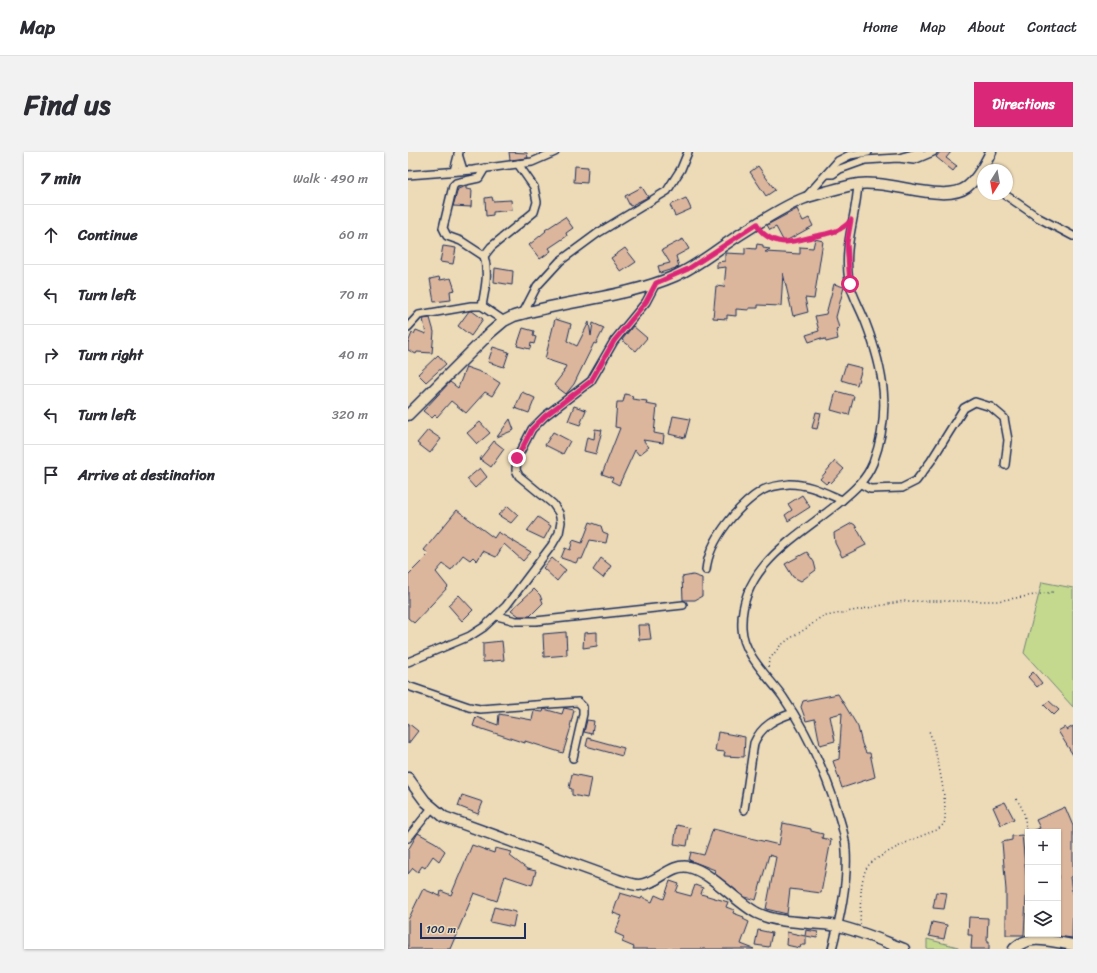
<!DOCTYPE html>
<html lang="en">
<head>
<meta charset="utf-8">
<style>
  :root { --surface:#fff; --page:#f2f2f3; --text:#2b2b33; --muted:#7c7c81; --line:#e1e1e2; --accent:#db2777 }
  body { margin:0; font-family:Sriracha,sans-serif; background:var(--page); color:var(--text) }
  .controls { position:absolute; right:12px; bottom:12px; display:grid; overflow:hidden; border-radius:0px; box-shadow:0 1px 3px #0004 }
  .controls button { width:36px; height:36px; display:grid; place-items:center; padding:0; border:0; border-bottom:1px solid var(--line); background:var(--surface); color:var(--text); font:20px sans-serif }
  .compass { position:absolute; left:569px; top:12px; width:36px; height:36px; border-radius:50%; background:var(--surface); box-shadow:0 1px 3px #0004; rotate:191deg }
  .scale { position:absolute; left:12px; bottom:10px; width:106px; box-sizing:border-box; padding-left:4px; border:2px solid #1b2f5e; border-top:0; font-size:11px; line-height:14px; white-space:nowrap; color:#1b2f5e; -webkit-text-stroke:3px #eddbb8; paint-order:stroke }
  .stop { position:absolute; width:12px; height:12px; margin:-9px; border:3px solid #db2777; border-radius:50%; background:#fff }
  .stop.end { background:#db2777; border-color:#fff; box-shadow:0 1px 4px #0008 }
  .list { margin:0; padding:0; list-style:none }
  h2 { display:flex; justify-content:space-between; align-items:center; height:52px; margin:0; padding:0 16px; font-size:17px }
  h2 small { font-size:13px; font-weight:400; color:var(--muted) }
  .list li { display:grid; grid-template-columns:26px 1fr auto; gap:12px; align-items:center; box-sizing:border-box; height:60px; padding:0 16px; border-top:1px solid var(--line) }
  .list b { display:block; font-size:15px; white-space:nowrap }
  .list em { font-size:13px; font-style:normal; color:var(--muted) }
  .icon { flex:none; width:22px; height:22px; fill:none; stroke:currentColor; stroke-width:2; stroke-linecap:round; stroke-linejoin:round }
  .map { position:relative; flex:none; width:665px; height:797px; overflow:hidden; border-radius:0px }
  header { display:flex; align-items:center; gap:24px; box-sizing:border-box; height:56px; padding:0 20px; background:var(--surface); border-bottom:1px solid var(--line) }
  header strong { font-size:19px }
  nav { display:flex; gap:22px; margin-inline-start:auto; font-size:14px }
  .intro { display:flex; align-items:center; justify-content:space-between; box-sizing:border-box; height:96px; padding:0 24px }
  h1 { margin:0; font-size:28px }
  .button { padding:10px 18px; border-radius:0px; background:var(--accent); color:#fff; font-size:14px; font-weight:700 }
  main { display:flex; gap:24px; padding:0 24px }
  aside { flex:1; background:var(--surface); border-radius:0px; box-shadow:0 1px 3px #0004 }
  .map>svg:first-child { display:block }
  .green { fill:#c5d98e; stroke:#708476 }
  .building { fill:#dcb69c; stroke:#1b2f5e }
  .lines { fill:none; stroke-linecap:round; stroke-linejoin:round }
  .street-casing { stroke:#1b2f5e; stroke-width:10 }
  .secondary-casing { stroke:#1b2f5e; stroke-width:13 }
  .path { stroke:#1b2f5e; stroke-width:1.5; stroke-dasharray:1 3; stroke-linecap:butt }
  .street { stroke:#eddbb8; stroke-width:7 }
  .secondary { stroke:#eddbb8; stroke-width:10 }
  .route { stroke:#db2777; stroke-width:5 }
</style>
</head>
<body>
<header>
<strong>Map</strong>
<nav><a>Home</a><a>Map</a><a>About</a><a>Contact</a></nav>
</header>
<div class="intro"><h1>Find us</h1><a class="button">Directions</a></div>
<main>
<aside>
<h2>7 min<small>Walk · 490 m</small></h2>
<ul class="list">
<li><svg class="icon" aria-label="ahead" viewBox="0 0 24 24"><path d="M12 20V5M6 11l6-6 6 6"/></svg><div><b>Continue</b></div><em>60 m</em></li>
<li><svg class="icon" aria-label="left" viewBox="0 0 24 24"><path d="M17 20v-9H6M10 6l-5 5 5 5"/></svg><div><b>Turn left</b></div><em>70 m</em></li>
<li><svg class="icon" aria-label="right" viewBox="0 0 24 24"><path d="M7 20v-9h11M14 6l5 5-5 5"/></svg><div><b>Turn right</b></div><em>40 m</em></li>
<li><svg class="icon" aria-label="left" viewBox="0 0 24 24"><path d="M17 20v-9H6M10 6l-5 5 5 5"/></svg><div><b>Turn left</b></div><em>320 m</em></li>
<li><svg class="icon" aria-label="arrive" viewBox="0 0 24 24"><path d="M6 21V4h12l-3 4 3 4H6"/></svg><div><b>Arrive at destination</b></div></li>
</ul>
</aside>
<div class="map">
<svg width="665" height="797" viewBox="0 0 665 797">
  <rect width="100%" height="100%" fill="#eddbb8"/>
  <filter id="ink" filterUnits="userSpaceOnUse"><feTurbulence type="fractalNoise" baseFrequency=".025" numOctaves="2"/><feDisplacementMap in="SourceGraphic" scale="8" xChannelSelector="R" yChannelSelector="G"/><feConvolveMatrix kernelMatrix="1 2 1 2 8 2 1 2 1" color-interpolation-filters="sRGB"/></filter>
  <g filter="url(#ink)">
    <!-- green -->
    <g class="green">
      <polygon points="634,430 665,436 665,555 616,501"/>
      <polygon points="519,787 550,795 549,797 519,797"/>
    </g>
    <!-- building -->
    <g class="building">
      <polygon points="101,0 119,1 120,6 102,8"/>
      <polygon points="532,0 543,0 538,6 549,14 545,19 528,5"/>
      <polygon points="167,14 180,15 179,31 166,30"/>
      <polygon points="350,14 367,38 358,44 342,20"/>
      <polygon points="58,34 58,37 64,38 63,55 45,54 50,37"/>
      <polygon points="234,35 240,45 222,54 217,44"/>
      <polygon points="84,45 85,49 103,48 104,58 85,60 85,63 78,64 77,46"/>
      <polygon points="278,46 283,57 267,64 262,53"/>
      <polygon points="389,57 395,69 401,66 405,74 376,90 368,75 362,78 359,73"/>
      <polygon points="157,65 165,76 158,81 159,84 141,96 143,99 132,107 121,93 138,79 137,78"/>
      <polygon points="275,87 281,97 268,104 271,115 252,121 250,114 262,111 254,98"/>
      <polygon points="407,87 415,89 406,147 397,146 400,160 385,164 375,121 373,154 350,153 350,156 341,156 341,158 328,157 328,164 319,163 319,167 305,166 308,134 316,135 318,115 309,116 309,110 317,109 317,101 337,102 337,96 348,97 349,92 355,93 355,96 362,97 357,100 392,102 392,95 405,96"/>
      <polygon points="35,94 48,96 45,112 32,110"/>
      <polygon points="217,96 228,110 213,120 203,106"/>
      <polygon points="87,116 105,119 104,133 86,130"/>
      <polygon points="31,125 32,128 43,126 47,138 42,139 43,148 26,150 22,127"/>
      <polygon points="426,132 436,135 428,165 431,176 428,177 430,187 418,190 417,187 413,188 413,186 401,190 398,183 411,179 407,164 418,162"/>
      <polygon points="61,159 64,159 75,167 63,184 50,174"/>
      <polygon points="22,166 26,180 24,201 9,200 8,202 0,198 0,191 4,181 6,182 8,178 18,182 15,167"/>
      <polygon points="147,167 163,172 159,189 169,194 181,170 183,184 185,171 196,176 188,192 186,191 166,232 158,242 146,233 156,220 155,220 158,214 137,207"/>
      <polygon points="225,174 239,186 228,199 214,188"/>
      <polygon points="115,176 126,179 125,184 128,185 126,192 123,191 122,197 109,194"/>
      <polygon points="85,195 101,200 96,215 80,210"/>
      <polygon points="30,203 38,212 18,230 10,222"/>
      <polygon points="438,212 454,216 449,233 433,228"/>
      <polygon points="58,215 78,222 92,231 84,244 77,240 58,261 43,249 29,265 27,263 24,266 15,259 42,230 50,236"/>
      <polygon points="428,239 446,244 441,263 423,258"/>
      <polygon points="114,240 127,246 121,261 107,256"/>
      <polygon points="217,242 225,244 224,247 239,249 238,252 249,254 246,281 256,283 255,291 235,288 241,295 231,303 227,298 211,333 203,329 205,326 194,322 212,276 207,275 209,250 215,250"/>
      <polygon points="166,254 178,258 172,273 160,269"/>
      <polygon points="408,260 413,261 409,277 404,276"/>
      <polygon points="265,264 282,267 277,286 261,282"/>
      <polygon points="102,267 106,278 89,285"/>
      <polygon points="72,270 82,281 69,292 59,281"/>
      <polygon points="187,277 194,278 188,302 176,299 179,285 186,287"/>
      <polygon points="20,278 33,287 22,301 9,291"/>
      <polygon points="145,280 162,289 155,302 137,293"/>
      <polygon points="86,289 96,297 83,315 72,307"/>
      <polygon points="427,309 436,317 423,331 421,329 418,332 412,327"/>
      <polygon points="72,316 79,325 67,336 59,327"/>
      <polygon points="394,343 402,355 380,369 377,363 384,358 380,352"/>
      <polygon points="100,354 110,363 103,371 90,363"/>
      <polygon points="49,358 86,386 90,380 123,400 115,409 96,392 88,405 75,399 69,409 65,405 62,408 55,403 43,418 35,412 28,420 40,435 6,471 0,466 0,423 21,402 16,398"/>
      <polygon points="130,365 143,374 136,387 119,379"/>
      <polygon points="182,370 193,374 195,380 200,382 198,391 182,388 174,407 170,407 168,411 153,406 157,396 162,398 165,388 174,391"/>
      <polygon points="444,371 447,373 458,393 434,405 427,391 426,381"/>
      <polygon points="399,400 406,410 408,418 393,429 385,425 377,412"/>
      <polygon points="144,406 158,418 149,429 135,416"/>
      <polygon points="193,406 203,414 195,426 185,418"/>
      <polygon points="285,423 294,426 294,444 287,448 275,448 274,425"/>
      <polygon points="126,437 132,443 135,451 122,464 111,464 103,458"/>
      <polygon points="51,443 65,458 54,469 40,453"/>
      <polygon points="230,473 241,473 243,487 231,488"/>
      <polygon points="158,480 159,503 136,505 135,482"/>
      <polygon points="189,480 189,494 175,496 176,481"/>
      <polygon points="94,489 96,508 75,510 75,491"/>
      <polygon points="625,520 634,531 629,535 620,525"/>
      <polygon points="430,542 450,575 454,592 458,601 462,601 467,625 434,636 425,609 431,607 434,561 422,564 427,589 412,593 407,567 398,569 393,555 395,549"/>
      <polygon points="641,549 651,558 646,563 636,553"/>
      <polygon points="156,556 166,558 162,575 163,575 155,601 117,589 117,591 65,574 68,565 90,573 91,562 124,568 126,559 135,560 136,557 154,562"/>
      <polygon points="179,568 186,569 184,582 176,580"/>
      <polygon points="0,571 10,579 0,592"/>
      <polygon points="665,574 665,603 650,579 657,575 659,578"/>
      <polygon points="310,580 337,585 336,605 316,604 317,600 307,599"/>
      <polygon points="180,586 216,596 214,604 178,594"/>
      <polygon points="164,622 183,626 179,646 164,643 164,637 161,636"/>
      <polygon points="54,643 75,650 70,662 50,654"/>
      <polygon points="597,650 606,667 593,673 585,655"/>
      <polygon points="657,655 665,674 665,724 662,725 665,747 664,786 650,784 650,680 622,680 632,676 628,668"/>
      <polygon points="375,671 403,677 403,679 415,682 414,686 423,688 413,741 382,737 379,762 358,757 368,705 361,703 348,748 337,745 306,721 307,718 281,708 283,700 296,703 305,677 371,693"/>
      <polygon points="269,673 282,676 279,694 266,692"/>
      <polygon points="10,681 28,691 37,699 31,709 25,704 17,716 14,714 10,720 5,716 0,722 0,698"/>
      <polygon points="614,683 619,730 616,783 598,783 598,738 594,690 604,688 604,684"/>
      <polygon points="64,693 86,701 87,696 104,700 102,704 119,717 128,719 124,733 97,724 89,749 66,741 42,797 0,797 0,768 15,737 32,744 33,739 43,743"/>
      <polygon points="262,729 271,732 268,740 283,744 287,733 295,736 293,742 320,750 318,755 326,758 325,761 336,765 335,767 341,770 333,792 346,797 225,797 226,795 214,790 216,785 207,781 214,764 205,761 212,741 233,747 234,745 244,750 247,743 256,747"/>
      <polygon points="528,740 539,741 536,757 525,756"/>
      <polygon points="86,755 108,760 105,775 82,770"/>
      <polygon points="561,765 580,766 579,789 581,789 581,797 563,797 564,783 560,783"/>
      <polygon points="524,770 539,773 536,787 521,784"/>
      <polygon points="350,778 364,781 361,795 347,793"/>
      <polygon points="398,778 410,780 409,786 398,784 398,793 393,793 392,796 378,793 379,780 397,784"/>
    </g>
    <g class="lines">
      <defs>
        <g id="street">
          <polyline points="50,2 55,18"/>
          <polyline points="494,5 512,0"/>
          <polyline points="46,19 51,0"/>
          <polyline points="419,22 425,22 432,17 457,8 490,6 506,8 525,0"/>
          <polyline points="0,23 65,18 124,10 147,0"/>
          <polyline points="596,42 631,66 665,84"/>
          <polyline points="398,45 430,9 442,3 460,0"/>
          <polyline points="76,104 83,95 126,60 129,50 126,35 110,12"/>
          <path d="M74,154C77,137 81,121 76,104L53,89L39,84L35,76L45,34L48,31L71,26L77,16"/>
          <polyline points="115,161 129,134 152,109 190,81 259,39 273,17 280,0"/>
          <polyline points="0,175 11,163 63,154 74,154 96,169"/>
          <polyline points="453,332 462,337 494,336 508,329 523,309 556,256 567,250 583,255 596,266 600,288 597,313"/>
          <path d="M298,418C301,388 330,353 355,338C363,334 373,333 382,332C401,332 417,341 434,348"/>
          <polyline points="89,464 108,469 128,469 275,453"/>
          <polyline points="0,510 62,484 76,475 98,454 144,393 151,381 153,370 151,361 145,352 111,324 108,318 109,306 124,277 137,264 183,229 206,189 238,150 248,131"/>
          <polyline points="0,534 61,555 72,557 170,550 175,555 175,562 165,606"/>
          <path d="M336,658L346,591C354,573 367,567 385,561"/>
          <polyline points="0,686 24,656"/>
          <path d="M424,797C432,766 440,731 438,699C438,685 433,671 429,658C416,617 399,580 375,545C361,525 335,503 334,476C331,414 391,384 432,350C446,338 458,328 465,311C484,260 476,218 457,169C452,156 444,143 441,129C435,94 448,66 450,32"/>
        </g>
        <g id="secondary">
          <path d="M0,263L83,180L96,169L106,164C159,148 216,146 267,124C292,113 313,94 336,80C355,68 376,54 397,46C412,41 428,37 444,33C477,25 535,53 559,35C570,26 577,12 583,0"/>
          <path d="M0,626L17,649L36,665L210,728C217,730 224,733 231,733C249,732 263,711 281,715C303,720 328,750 349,761C374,773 404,769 430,774C452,779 475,789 496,797"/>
          <path d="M606,797C621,781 645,790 665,793"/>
        </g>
      </defs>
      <!-- street casing -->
      <use href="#street" class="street-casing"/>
      <!-- secondary casing -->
      <use href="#secondary" class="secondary-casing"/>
      <!-- path -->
      <g class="path">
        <path d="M353,79C358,83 364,89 371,90C382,93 427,82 437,75"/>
        <polyline points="360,515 361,508 372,494 381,487 399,476 413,465 496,449 589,449 645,440"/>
        <path d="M608,647C622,664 615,676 620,695"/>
        <path d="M452,772C453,755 451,733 458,717C463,705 516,682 529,678L536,672C541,654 528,596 521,579"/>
      </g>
      <!-- street -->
      <use href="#street" class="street"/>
      <!-- secondary -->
      <use href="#secondary" class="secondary"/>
    </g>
  </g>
  <g class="lines" filter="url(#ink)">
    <!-- route -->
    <path class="route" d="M109,306L124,277L137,264L183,229L206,189L238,150L248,131L280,117L349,72C350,77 353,79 356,82C372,95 386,89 404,85C420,81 432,81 443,68L439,91L442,132"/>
  </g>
</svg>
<div class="controls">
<button>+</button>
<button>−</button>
<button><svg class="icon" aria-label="layers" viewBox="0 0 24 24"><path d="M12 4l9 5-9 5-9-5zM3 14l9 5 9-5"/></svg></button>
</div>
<svg class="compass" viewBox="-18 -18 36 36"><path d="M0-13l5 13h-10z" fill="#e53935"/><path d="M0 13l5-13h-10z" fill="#7c7c81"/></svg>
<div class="scale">100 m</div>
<div class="stop" style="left:442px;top:132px"></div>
<div class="stop end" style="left:109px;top:306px"></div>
</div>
</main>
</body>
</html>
